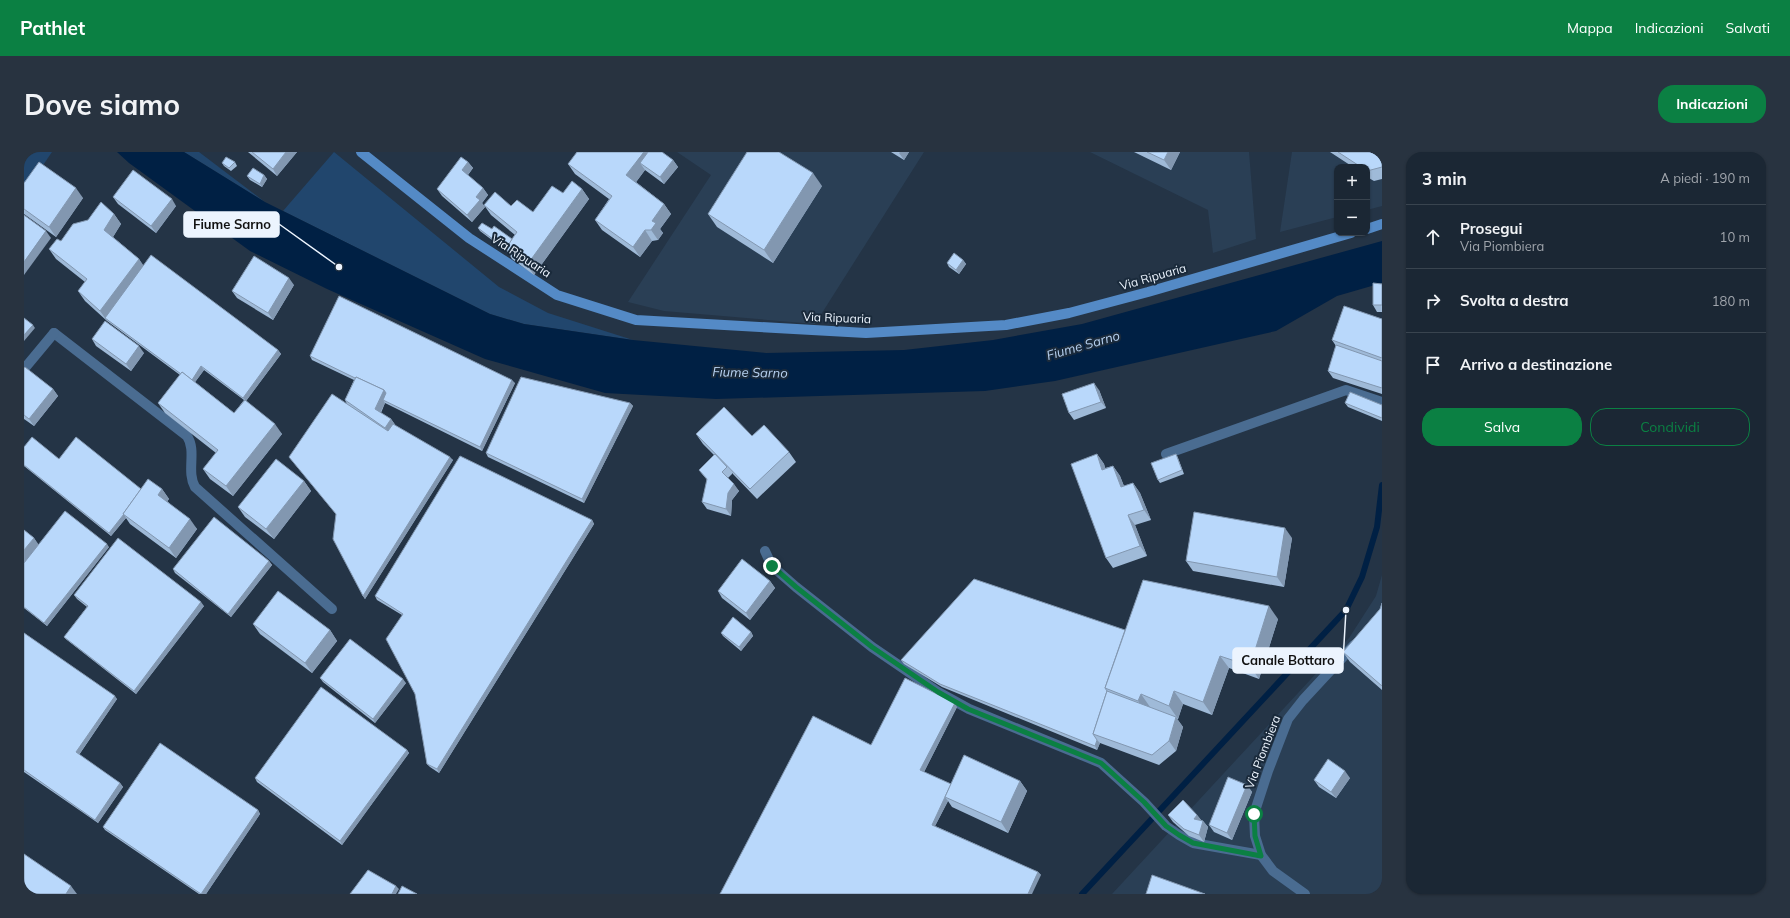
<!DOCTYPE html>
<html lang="it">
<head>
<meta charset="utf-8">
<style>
  :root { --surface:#1b2734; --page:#283340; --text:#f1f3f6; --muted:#a0a5ac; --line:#39444f; --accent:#0b8043 }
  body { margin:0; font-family:Mulish,sans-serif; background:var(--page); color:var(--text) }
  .controls { position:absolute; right:12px; top:12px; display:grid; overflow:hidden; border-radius:8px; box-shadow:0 1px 3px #0004 }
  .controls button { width:36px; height:36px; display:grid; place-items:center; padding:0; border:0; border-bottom:1px solid var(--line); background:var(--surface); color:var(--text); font:20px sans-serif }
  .stop { position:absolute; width:12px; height:12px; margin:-9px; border:3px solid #0b8043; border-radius:50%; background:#fff }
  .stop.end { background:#0b8043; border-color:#fff; box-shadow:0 1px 4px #0008 }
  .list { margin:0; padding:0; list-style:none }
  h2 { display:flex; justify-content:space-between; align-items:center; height:52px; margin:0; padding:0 16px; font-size:17px }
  h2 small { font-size:13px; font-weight:400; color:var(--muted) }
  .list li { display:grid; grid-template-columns:26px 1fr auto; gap:12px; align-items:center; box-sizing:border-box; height:64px; padding:0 16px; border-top:1px solid var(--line) }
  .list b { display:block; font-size:15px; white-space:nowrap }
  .list p { margin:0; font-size:13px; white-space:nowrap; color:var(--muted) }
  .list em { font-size:13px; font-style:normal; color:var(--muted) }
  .actions { display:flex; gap:8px; padding:12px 16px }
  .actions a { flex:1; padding:9px 0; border:1px solid var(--accent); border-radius:16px; text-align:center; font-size:14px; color:var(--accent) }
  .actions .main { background:var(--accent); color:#fff }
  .icon { flex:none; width:22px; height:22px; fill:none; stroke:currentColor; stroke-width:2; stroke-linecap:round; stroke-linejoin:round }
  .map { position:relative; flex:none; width:1358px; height:742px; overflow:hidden; border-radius:16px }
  header { display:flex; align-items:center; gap:24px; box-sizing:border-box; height:56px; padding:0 20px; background:var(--accent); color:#fff }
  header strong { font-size:19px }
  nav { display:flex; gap:22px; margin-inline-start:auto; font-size:14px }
  .intro { display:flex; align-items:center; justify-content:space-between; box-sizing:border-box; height:96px; padding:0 24px }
  h1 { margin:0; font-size:28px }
  .button { padding:10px 18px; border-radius:16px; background:var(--accent); color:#fff; font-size:14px; font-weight:700 }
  main { display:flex; gap:24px; padding:0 24px }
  aside { flex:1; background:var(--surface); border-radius:16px; box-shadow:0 1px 3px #0004 }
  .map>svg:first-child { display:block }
  .built { fill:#2a3f55 }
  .green { fill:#21466d }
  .water { fill:#002044 }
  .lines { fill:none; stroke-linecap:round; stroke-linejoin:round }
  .stream { stroke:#002044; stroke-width:6 }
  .lane { stroke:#4a6c91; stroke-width:10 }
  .street { stroke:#4a6c91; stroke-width:10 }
  .secondary { stroke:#548ac6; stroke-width:10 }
  .wall { fill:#9fbad8; fill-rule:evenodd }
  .shaded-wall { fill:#8297b0 }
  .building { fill:#b9d8fb; stroke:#8297b0 }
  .route { stroke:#0b8043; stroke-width:5 }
  .labels { text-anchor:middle; stroke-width:4; stroke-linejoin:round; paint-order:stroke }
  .street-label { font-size:12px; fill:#ecf4fe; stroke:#1a2a3b }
  .water-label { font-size:13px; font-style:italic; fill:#b8d2f1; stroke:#1a2a3b }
  .leader { fill:none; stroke:#ecf4fe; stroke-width:1.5 }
  .callout-dot { fill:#ecf4fe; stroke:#1a2a3b; stroke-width:1.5 }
  .callout { fill:#ecf4fe; stroke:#ecf4fe; stroke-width:1.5 }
  .callout-label { font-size:13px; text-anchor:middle; font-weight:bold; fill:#111 }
</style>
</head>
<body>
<header>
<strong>Pathlet</strong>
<nav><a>Mappa</a><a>Indicazioni</a><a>Salvati</a></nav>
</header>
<div class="intro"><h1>Dove siamo</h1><a class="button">Indicazioni</a></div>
<main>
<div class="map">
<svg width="1358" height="742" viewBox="0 0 1358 742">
  <rect width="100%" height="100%" fill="#243446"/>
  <!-- built -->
  <g class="built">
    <polygon points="653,0 900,0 791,172 640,159 604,150 687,23"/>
    <polygon points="1066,0 1225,0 1232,87 1189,101 1184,58"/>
    <polygon points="1268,0 1358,0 1358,54 1343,58 1343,15 1313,15 1313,65 1256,80"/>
    <polygon points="1358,423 1358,742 1088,742 1325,486 1352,444"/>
  </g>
  <!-- green -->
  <g class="green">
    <polygon points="0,0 28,0 0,41"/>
    <polygon points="160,0 175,0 241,50"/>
    <polygon points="310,0 475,135 524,161 609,188 500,172 466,162 259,59"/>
  </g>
  <!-- water -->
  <polygon class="water" points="93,0 160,0 241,50 466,162 500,172 609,188 742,201 880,198 969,188 1058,172 1358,89 1358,131 1313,144 1252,179 1031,229 961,239 692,247 581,241 461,207 303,137 226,99 105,11"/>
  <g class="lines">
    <!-- stream -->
    <polyline class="stream" points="1058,742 1322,458 1338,425 1353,375 1358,333"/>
    <!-- lane -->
    <path class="lane" d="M30,181L163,284C173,299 162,319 171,335L308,457"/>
    <!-- street -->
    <g class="street">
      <polyline points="0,217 30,181"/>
      <polyline points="1142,302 1322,238 1358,250"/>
      <polyline points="741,399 748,414 772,435 848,495 914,540 945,557 1077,611 1120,650 1142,674 1155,683 1169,691 1237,703"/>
      <polyline points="1281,742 1249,719 1237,703 1231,684 1230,662 1244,619 1264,567 1279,548 1330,493"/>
    </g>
    <!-- secondary -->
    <g class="secondary">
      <polyline points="337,0 445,86 533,143 612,168 842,181 982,173 1045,161 1124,140 1327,81"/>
      <polyline points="1343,77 1358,72"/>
    </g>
  </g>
  <!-- wall -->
  <g class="wall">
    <polygon points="224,0 273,0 253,24"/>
    <polygon points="867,0 885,0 880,8"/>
    <polygon points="1110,0 1156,0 1147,18"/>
    <polygon points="1306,0 1358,0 1358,27 1350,29 1343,25 1343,15 1329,15"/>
    <polygon points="649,8 654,15 640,32 621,18 612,30 640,52 647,62 636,77 639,81 634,88 628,89 616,105 578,78 571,68 585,47 551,22 544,12"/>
    <polygon points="211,10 213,14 207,19 200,14 198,11"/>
    <polygon points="444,10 449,16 444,23 459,36 464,43 458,51 461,55 448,70 418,44 413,37"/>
    <polygon points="240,23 243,27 238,35 226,28 223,24"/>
    <polygon points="0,31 59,46 32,85 0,62"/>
    <polygon points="798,34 749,111 693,75 684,62"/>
    <polygon points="558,37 565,47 510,123 488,107 484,100 456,79 454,76 468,77 488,87 491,83 467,63 460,53 487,54 509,60 539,41"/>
    <polygon points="89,45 152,54 132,81 94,52"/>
    <path d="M90,62L97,72L89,85L115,107L119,114L254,198L257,202L222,249L258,282L209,344L186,327L179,317L192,301L141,261L134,251L156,223L83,169L61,149L54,139L61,130L32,107L25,97L37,89ZM180,218L220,248L210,261L171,230Z"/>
    <polygon points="939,108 942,112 935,122 925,115 923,111"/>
    <polygon points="1358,132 1358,160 1353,160 1349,153"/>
    <polygon points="270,133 249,168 213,146 208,139"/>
    <polygon points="1358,167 1358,242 1309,226 1304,219 1312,194 1308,188"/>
    <polygon points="68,187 120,201 107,219 72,194"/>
    <polygon points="286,204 491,231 458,299 361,251 357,261 367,267 372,274 429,308 341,447 339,444 312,362 265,305 323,252 321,248 330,228 288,208"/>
    <polygon points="0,216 29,237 34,244 10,274 0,267"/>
    <polygon points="1075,238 1082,256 1050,268 1045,261"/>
    <polygon points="606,251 609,254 560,351 464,305 462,301"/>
    <polygon points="1321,251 1358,253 1358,269 1324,255"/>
    <polygon points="672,282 728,284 765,300 772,310 733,347 708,321 708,322 704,326 715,339 708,348 707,364 683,357 678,350 683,328 675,318 690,303 679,292"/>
    <polygon points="0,295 35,307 117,337 138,337 145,347 143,349 173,377 152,406 106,372 102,366 87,384 0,314"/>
    <polygon points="1073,302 1080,312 1081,316 1089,314 1096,324 1100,334 1109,331 1116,341 1127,368 1111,373 1123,404 1089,416 1082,406"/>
    <polygon points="1152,302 1154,306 1160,322 1136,331 1134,328"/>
    <polygon points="280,329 287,339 250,387 221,365 214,355"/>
    <polygon points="568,368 570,372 415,621 406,615 403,612 378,463 353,448 351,444"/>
    <polygon points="0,378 10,386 14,393 85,395 23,474 0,456"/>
    <polygon points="1268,386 1260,435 1169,419 1162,409"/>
    <polygon points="245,409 248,413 207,465 151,421 149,417"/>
    <polygon points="746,429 751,436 726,468 698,446 694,439"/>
    <polygon points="50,443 180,454 112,542 43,488 40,485 63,455 53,447"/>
    <polygon points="1358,451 1358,538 1326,510 1319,500 1356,457"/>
    <polygon points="1254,467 1235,527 1205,516 1188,563 1159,552 1154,567 1153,567 1159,575 1152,599 1135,613 1076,591 1073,598 918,535 880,512 877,508 1101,478"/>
    <polygon points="229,472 306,478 313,489 288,521 236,482"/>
    <polygon points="727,480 729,484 717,499 699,484 697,481"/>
    <polygon points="0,481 93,547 55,603 96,631 99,635 74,671 0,620"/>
    <polygon points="296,526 382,531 351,571 299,530"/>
    <polygon points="933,555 900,620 927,632 996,629 1003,639 984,681 928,655 924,649 911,674 1014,720 1017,723 696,742 847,593"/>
    <polygon points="383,598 385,601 318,693 233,630 231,626"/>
    <polygon points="1326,626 1312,646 1295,635 1290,628"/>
    <polygon points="1223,633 1228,640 1208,688 1190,680 1185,673"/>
    <polygon points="234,658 236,662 182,742 175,742 81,678 79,675"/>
    <polygon points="1144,663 1173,663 1177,668 1179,669 1184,675 1180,690 1165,684 1149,670"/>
  </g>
  <!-- shaded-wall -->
  <g class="shaded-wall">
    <polygon points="262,0 273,0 253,24 249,17"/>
    <polygon points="620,0 634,0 616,11 621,18 610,33 602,23"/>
    <polygon points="876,0 885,0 880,8 875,1"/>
    <polygon points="1144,0 1156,0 1147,18 1140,8"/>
    <polygon points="649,8 654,15 640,32 636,25"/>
    <polygon points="444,10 449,16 443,24 438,18"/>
    <polygon points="789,21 798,34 749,111 740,98"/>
    <polygon points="240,23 243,27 238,35 236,32"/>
    <polygon points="52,36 59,46 32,85 25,75"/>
    <polygon points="459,36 464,43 458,51 461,55 448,70 443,63 452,45"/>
    <polygon points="558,37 565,47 510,123 503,113"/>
    <polygon points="148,47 152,54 132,81 127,74"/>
    <polygon points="640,52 647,62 636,77 639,81 634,88 627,78 628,69"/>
    <polygon points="90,62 97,72 87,88 80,78"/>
    <polygon points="621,78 628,89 616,105 609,95"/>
    <polygon points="22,79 27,86 0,123 0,110"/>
    <polygon points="115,107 122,117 81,166 76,159"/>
    <polygon points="939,108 942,112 935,122 932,118"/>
    <polygon points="265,126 270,133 249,168 244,161"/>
    <polygon points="9,173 11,176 0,189 0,183"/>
    <polygon points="115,194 120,201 107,219 102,212"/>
    <polygon points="254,198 257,202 222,249 219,246"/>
    <polygon points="177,214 180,218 169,233 166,229"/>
    <polygon points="488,228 491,231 458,299 456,295"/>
    <polygon points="1070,231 1075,238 1082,256 1077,250"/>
    <polygon points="29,237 34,244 10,274 5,267"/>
    <polygon points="360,238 365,245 359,248 361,251 355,263 351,257"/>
    <polygon points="606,251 609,254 560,351 558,347"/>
    <polygon points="367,267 372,274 366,283 361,276"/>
    <polygon points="251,272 258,282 209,344 202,334"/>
    <polygon points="1073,302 1080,312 1085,328 1078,318"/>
    <polygon points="426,305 429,308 341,447 339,444"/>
    <polygon points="1089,314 1096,324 1104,345 1097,335"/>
    <polygon points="280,329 287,339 250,387 242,377"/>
    <polygon points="1109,331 1116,341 1127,368 1120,358"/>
    <polygon points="710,332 715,339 708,348 707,364 702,357 704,341"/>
    <polygon points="138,337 145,347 141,353 134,343"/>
    <polygon points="100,362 102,366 87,384 85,381"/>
    <polygon points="1104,363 1111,373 1123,404 1116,394"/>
    <polygon points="166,367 173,377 152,406 145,396"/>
    <polygon points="568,368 570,372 415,621 413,617"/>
    <polygon points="1261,376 1268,386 1260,435 1253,425"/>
    <polygon points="10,386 15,393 0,411 0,398"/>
    <polygon points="83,392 85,395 23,474 20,471"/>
    <polygon points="245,409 248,413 207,465 204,462"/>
    <polygon points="746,429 751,436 726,468 722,461"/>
    <polygon points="177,450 180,454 112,542 110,539"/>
    <polygon points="1245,454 1254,467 1235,527 1226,514"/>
    <polygon points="306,478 313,489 288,521 281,511"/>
    <polygon points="727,480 729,484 717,499 715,495"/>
    <polygon points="1196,504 1205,516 1188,563 1179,550"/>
    <polygon points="379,527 382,531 351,571 349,567"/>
    <polygon points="1150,539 1159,552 1154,567 1145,554"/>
    <polygon points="1117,542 1126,555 1123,562 1114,549"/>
    <polygon points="91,544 93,547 54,604 52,600"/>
    <polygon points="931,551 933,555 899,622 896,618"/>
    <polygon points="1152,565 1159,575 1152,599 1145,589"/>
    <polygon points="1073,588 1076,591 1073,598 1071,594"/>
    <polygon points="383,598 385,601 318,693 316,689"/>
    <polygon points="1321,619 1326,626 1312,646 1307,640"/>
    <polygon points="996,629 1003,639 984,681 977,670"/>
    <polygon points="96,631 99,635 74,671 71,668"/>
    <polygon points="1223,633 1228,640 1208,688 1203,681"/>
    <polygon points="921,645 924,649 910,676 908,673"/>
    <polygon points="234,658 236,662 182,742 177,742"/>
    <polygon points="1173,663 1178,669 1170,667"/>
    <polygon points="1179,669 1184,675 1180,690 1175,683"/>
    <polygon points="1014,720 1017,723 1008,742 1004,742"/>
    <polygon points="47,734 53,742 42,742"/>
    <polygon points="372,734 375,737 372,742 368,742"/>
  </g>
  <!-- building -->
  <g class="building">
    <polygon points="228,0 262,0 249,17"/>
    <polygon points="553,0 620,0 602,23 640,52 628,69 632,71 627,78 621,78 609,95 571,68 588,44 544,12"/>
    <polygon points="624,0 638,0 649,8 636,25 616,11"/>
    <polygon points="723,0 755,0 789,21 740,98 684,62"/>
    <polygon points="1123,0 1144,0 1140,8"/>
    <polygon points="1314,0 1358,0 1358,15 1343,19 1343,15 1337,15"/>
    <polygon points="202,5 211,10 205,16 198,11"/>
    <polygon points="437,5 444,10 438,18 459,36 452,45 456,48 443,63 413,37"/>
    <polygon points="15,10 52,36 25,75 0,57 0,31"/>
    <polygon points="229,16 240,23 236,32 223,24"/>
    <polygon points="109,18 148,47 127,74 89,45"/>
    <polygon points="548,29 558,37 503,113 481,97 493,80 460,53 471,40 487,54 493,48 509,60 528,34 539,41"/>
    <polygon points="77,50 90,62 80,78 115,107 76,159 54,139 63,127 25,97 33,87 37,89 49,72 64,68"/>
    <polygon points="0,63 22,79 0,110"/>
    <polygon points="458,71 468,77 470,74 488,87 482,97 454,76"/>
    <polygon points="930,101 939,108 932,118 923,111"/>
    <polygon points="127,103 254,198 219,246 177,214 168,228 158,220 157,222 81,166"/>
    <polygon points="230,104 265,126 244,161 208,139"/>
    <polygon points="1349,131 1358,132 1358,153 1349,153"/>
    <polygon points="315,144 488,228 456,295 359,248 362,241 360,238 332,225 331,226 286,204"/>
    <polygon points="1320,154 1358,167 1358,206 1308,188"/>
    <polygon points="0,166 9,173 0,183"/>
    <polygon points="81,169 115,194 102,212 68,187"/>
    <polygon points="1312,193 1358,209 1358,236 1304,219"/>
    <polygon points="1,215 29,237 5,267 0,263 0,216"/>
    <polygon points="158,220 210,261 221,248 251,272 202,334 179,317 194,298 134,251"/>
    <polygon points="332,225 360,238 351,257 367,267 361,276 321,248"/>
    <polygon points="497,225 606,251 558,347 462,301"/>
    <polygon points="1070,231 1077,250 1045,261 1038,242"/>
    <polygon points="1326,240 1358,253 1358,266 1321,251"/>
    <polygon points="308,242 364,279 369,272 426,305 339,444 309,387 312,362 265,305"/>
    <polygon points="700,255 728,284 740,273 765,300 726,337 672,282"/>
    <polygon points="8,285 35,307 52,285 117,337 99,362 100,362 85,381 0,313 0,295"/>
    <polygon points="691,302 703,315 698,320 710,332 704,341 702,357 678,350 683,327 675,318"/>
    <polygon points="1073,302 1078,318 1089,314 1097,335 1109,331 1120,358 1104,363 1116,394 1082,406 1047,312"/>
    <polygon points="1152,302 1158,318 1134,328 1127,311"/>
    <polygon points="436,304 568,368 413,617 403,612 391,542 362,487 379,462 351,444"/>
    <polygon points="252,307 280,329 242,377 214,355"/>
    <polygon points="124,327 138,337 134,343 166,367 145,396 99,362"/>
    <polygon points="41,359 83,392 20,471 0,455 0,411"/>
    <polygon points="1170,360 1261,376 1253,425 1162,409"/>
    <polygon points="190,365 245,409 204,462 149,417"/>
    <polygon points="0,378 10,386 0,398"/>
    <polygon points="94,386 177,450 110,539 40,485 64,454 50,443"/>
    <polygon points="718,407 746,429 722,461 694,439"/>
    <polygon points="950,427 1101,478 1081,536 1083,539 1069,582 1073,588 1071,594 916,532 877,508"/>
    <polygon points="1119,428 1245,454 1226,514 1196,504 1179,550 1150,539 1145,554 1117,542 1114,549 1081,536"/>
    <polygon points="254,439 306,478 281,511 229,472"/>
    <polygon points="1358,451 1358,534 1319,500 1356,457"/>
    <polygon points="709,465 727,480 715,495 697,481"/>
    <polygon points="0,481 91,544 52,600 96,631 71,668 0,618"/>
    <polygon points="326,487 379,527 349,567 296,526"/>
    <polygon points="881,526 931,551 896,618 927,632 908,673 1014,720 1004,742 696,742 789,564 847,593"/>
    <polygon points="297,535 383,598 316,689 231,626"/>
    <polygon points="1083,539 1152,565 1145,589 1128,603 1069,582"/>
    <polygon points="136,591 234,658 177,742 79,675"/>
    <polygon points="940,603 996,629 977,670 921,645"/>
    <polygon points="1304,607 1321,619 1307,640 1290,628"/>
    <polygon points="1204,625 1223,633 1203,681 1185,673"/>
    <polygon points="1159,648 1173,663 1170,667 1179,669 1175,683 1160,677 1144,663"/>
    <polygon points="0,702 47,734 42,742 0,742"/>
    <polygon points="344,718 372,734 368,742 326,742"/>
    <polygon points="1128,723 1181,742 1122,742"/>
    <polygon points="378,734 393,742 374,742"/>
  </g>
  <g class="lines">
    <!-- route -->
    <polyline class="route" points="748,414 772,435 848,495 914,540 944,557 1077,611 1120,650 1142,674 1155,683 1169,691 1237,704 1231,684 1230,662"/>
  </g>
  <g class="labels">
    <!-- street labels -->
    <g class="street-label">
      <text transform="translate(497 104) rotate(33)" y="4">Via Ripuaria</text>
      <text transform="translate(1129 125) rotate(-16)" y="4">Via Ripuaria</text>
      <text transform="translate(813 166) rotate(2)" y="4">Via Ripuaria</text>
      <text transform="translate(1239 600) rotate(-69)" y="4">Via Piombiera</text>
    </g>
    <!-- water labels -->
    <g class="water-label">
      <text transform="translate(1059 193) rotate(-16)" y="5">Fiume Sarno</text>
      <text transform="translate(726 220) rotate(1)" y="5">Fiume Sarno</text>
    </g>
  </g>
  <!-- callouts -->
  <path class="leader" d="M315 115L255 72M1322 458L1319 509"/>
  <g class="callout-dot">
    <circle cx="315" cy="115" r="4"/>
    <circle cx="1322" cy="458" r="4"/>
  </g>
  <g class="callout">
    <rect x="160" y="60" width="95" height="25" rx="4"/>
    <rect x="1209" y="496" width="110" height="25" rx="4"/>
  </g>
  <g class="callout-label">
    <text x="208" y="77">Fiume Sarno</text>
    <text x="1264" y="513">Canale Bottaro</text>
  </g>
</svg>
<div class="controls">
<button>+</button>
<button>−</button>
</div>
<div class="stop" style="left:1230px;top:662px"></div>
<div class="stop end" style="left:748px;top:414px"></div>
</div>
<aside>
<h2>3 min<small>A piedi · 190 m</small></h2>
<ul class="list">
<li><svg class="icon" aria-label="ahead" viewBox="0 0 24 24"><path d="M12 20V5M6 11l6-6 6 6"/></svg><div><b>Prosegui</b><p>Via Piombiera</p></div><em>10 m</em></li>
<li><svg class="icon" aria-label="right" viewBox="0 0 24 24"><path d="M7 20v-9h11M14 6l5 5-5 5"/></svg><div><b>Svolta a destra</b></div><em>180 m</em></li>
<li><svg class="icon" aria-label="arrive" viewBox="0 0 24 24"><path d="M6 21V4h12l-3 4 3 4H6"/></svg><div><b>Arrivo a destinazione</b></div></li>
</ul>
<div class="actions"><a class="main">Salva</a><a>Condividi</a></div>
</aside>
</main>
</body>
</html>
